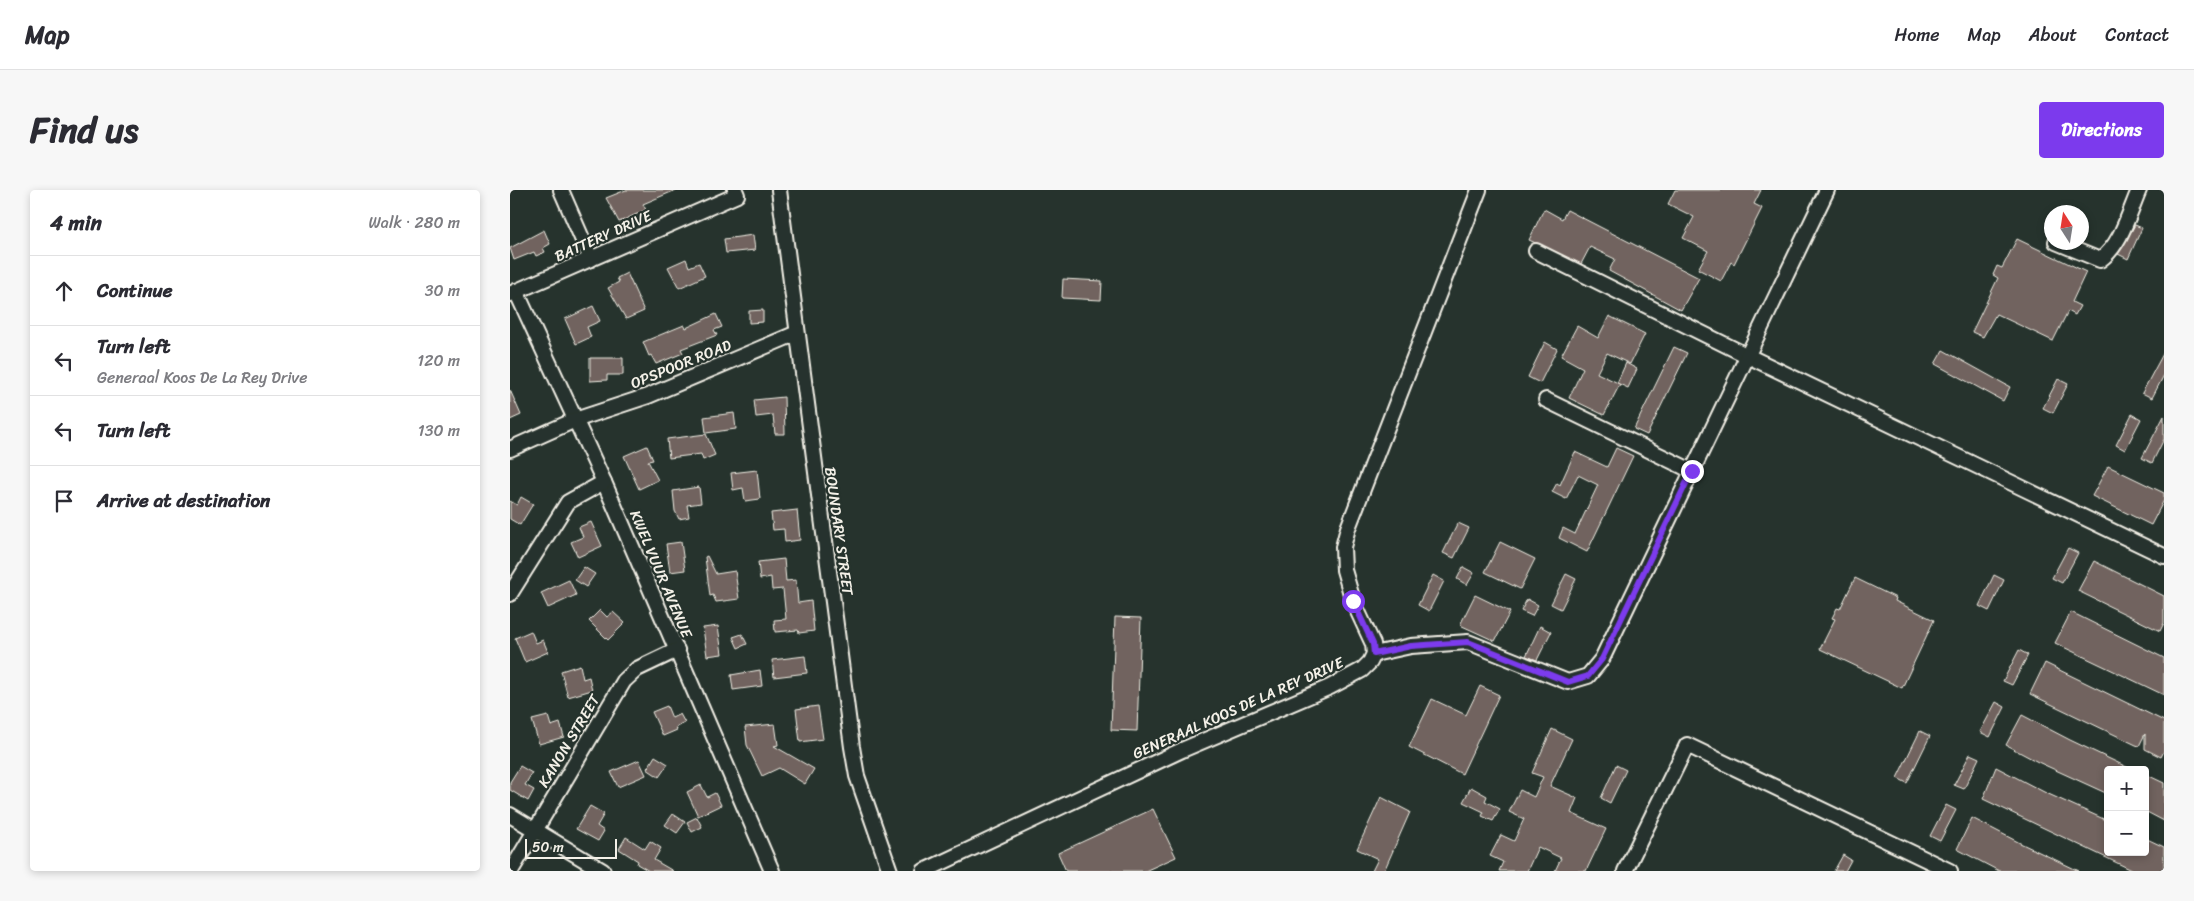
<!DOCTYPE html>
<html lang="en">
<head>
<meta charset="utf-8">
<style>
  :root { --surface:#fff; --page:#f7f7f7; --text:#2b2b33; --muted:#7c7c81; --line:#e1e1e2; --accent:#7c3aed }
  body { margin:0; font-family:Sriracha,sans-serif; background:var(--page); color:var(--text) }
  .controls { position:absolute; right:15px; bottom:15px; display:grid; overflow:hidden; border-radius:5px; box-shadow:0 2px 8px #0003 }
  .controls button { width:45px; height:45px; display:grid; place-items:center; padding:0; border:0; border-bottom:1px solid var(--line); background:var(--surface); color:var(--text); font:25px sans-serif }
  .compass { position:absolute; left:1534px; top:15px; width:45px; height:45px; border-radius:50%; background:var(--surface); box-shadow:0 2px 8px #0003; rotate:348deg }
  .scale { position:absolute; left:15px; bottom:12px; width:92px; box-sizing:border-box; padding-left:5px; border:2px solid #f4f1e8; border-top:0; font-size:14px; line-height:18px; white-space:nowrap; color:#f4f1e8; -webkit-text-stroke:4px #26332d; paint-order:stroke }
  .stop { position:absolute; width:15px; height:15px; margin:-11px; border:4px solid #7c3aed; border-radius:50%; background:#fff }
  .stop.end { background:#7c3aed; border-color:#fff; box-shadow:0 1px 5px #0008 }
  .list { margin:0; padding:0; list-style:none }
  h2 { display:flex; justify-content:space-between; align-items:center; height:65px; margin:0; padding:0 20px; font-size:21px }
  h2 small { font-size:16px; font-weight:400; color:var(--muted) }
  .list li { display:grid; grid-template-columns:32px 1fr auto; gap:15px; align-items:center; box-sizing:border-box; height:70px; padding:0 20px; border-top:1px solid var(--line) }
  .list b { display:block; font-size:19px; white-space:nowrap }
  .list p { margin:0; font-size:16px; white-space:nowrap; color:var(--muted) }
  .list em { font-size:16px; font-style:normal; color:var(--muted) }
  .icon { flex:none; width:28px; height:28px; fill:none; stroke:currentColor; stroke-width:2; stroke-linecap:round; stroke-linejoin:round }
  .map { position:relative; flex:none; width:1654px; height:681px; overflow:hidden; border-radius:5px }
  header { display:flex; align-items:center; gap:30px; box-sizing:border-box; height:70px; padding:0 25px; background:var(--surface); border-bottom:1px solid var(--line) }
  header strong { font-size:24px }
  nav { display:flex; gap:28px; margin-inline-start:auto; font-size:18px }
  .intro { display:flex; align-items:center; justify-content:space-between; box-sizing:border-box; height:120px; padding:0 30px }
  h1 { margin:0; font-size:35px }
  .button { padding:12px 22px; border-radius:5px; background:var(--accent); color:#fff; font-size:18px; font-weight:700 }
  main { display:flex; gap:30px; padding:0 30px }
  aside { flex:1; background:var(--surface); border-radius:5px; box-shadow:0 2px 8px #0003 }
  .map>svg:first-child { display:block }
  .building { fill:#71645e; stroke:#f4f1e8 }
  .lines { fill:none; stroke-linecap:round; stroke-linejoin:round }
  .minor-casing { stroke:#f4f1e8; stroke-width:18 }
  .minor { stroke:#26332d; stroke-width:14 }
  .route { stroke:#7c3aed; stroke-width:6 }
  .labels { text-anchor:middle; stroke-width:4.5; stroke-linejoin:round; paint-order:stroke }
  .street-label { font-size:15px; fill:#f4f1e8; stroke:#26332d }
</style>
</head>
<body>
<header>
<strong>Map</strong>
<nav><a>Home</a><a>Map</a><a>About</a><a>Contact</a></nav>
</header>
<div class="intro"><h1>Find us</h1><a class="button">Directions</a></div>
<main>
<aside>
<h2>4 min<small>Walk · 280 m</small></h2>
<ul class="list">
<li><svg class="icon" aria-label="ahead" viewBox="0 0 24 24"><path d="M12 20V5M6 11l6-6 6 6"/></svg><div><b>Continue</b></div><em>30 m</em></li>
<li><svg class="icon" aria-label="left" viewBox="0 0 24 24"><path d="M17 20v-9H6M10 6l-5 5 5 5"/></svg><div><b>Turn left</b><p>Generaal Koos De La Rey Drive</p></div><em>120 m</em></li>
<li><svg class="icon" aria-label="left" viewBox="0 0 24 24"><path d="M17 20v-9H6M10 6l-5 5 5 5"/></svg><div><b>Turn left</b></div><em>130 m</em></li>
<li><svg class="icon" aria-label="arrive" viewBox="0 0 24 24"><path d="M6 21V4h12l-3 4 3 4H6"/></svg><div><b>Arrive at destination</b></div></li>
</ul>
</aside>
<div class="map">
<svg width="1654" height="681" viewBox="0 0 1654 681">
  <rect width="100%" height="100%" fill="#26332d"/>
  <filter id="ink" filterUnits="userSpaceOnUse"><feTurbulence type="fractalNoise" baseFrequency=".02" numOctaves="2"/><feDisplacementMap in="SourceGraphic" scale="10" xChannelSelector="R" yChannelSelector="G"/><feConvolveMatrix kernelMatrix="1 2 1 2 8 2 1 2 1" color-interpolation-filters="sRGB"/></filter>
  <g filter="url(#ink)">
    <!-- building -->
    <g class="building">
      <polygon points="116,0 166,0 133,14 136,20 109,32 96,8"/>
      <polygon points="1165,0 1251,0 1244,14 1252,18 1224,74 1221,72 1211,91 1188,79 1198,61 1173,48 1184,27 1158,14"/>
      <polygon points="1034,19 1052,29 1057,20 1189,88 1171,120 1099,81 1105,69 1080,57 1071,74 1019,50"/>
      <polygon points="1625,35 1632,38 1618,69 1608,64"/>
      <polygon points="34,40 40,54 33,58 35,62 26,66 24,62 4,70 0,58"/>
      <polygon points="243,45 245,60 216,63 214,49"/>
      <polygon points="1507,49 1576,82 1562,112 1570,116 1565,125 1558,121 1543,151 1486,124 1473,147 1462,142 1488,88 1483,85 1487,76 1492,78"/>
      <polygon points="176,69 179,77 189,73 195,86 169,98 158,77"/>
      <polygon points="117,83 134,121 116,129 98,98 109,92 107,88"/>
      <polygon points="553,89 592,91 591,110 552,108"/>
      <polygon points="83,116 90,131 77,137 81,147 66,154 55,129"/>
      <polygon points="253,120 253,132 239,133 239,121"/>
      <polygon points="206,124 212,137 204,140 207,145 171,159 173,163 146,174 141,165 139,166 133,152 174,135 176,138"/>
      <polygon points="1099,126 1135,144 1120,174 1097,163 1087,183 1110,194 1094,225 1059,208 1073,178 1051,166 1067,136 1088,148"/>
      <polygon points="1035,152 1047,159 1030,193 1018,187"/>
      <polygon points="1164,157 1177,163 1137,245 1124,239"/>
      <polygon points="1433,160 1500,197 1493,211 1425,174"/>
      <polygon points="1654,162 1654,185 1642,208 1632,203"/>
      <polygon points="80,168 113,168 113,185 97,185 97,190 80,191"/>
      <polygon points="1116,173 1127,179 1118,198 1107,193"/>
      <polygon points="1548,189 1558,194 1543,223 1533,218"/>
      <polygon points="0,200 11,225 0,230"/>
      <polygon points="274,207 275,244 265,244 263,225 246,227 244,210"/>
      <polygon points="224,223 226,239 196,243 194,227"/>
      <polygon points="1622,224 1631,229 1615,260 1606,255"/>
      <polygon points="1654,226 1654,249 1642,273 1632,268"/>
      <polygon points="196,244 205,265 193,270 191,264 159,268 157,249"/>
      <polygon points="137,256 143,270 138,271 148,290 129,299 114,266"/>
      <polygon points="1106,258 1123,266 1077,362 1049,348 1053,338 1065,344 1088,295 1068,285 1056,309 1042,302 1047,293 1050,295 1065,262 1097,277"/>
      <polygon points="1598,276 1654,303 1654,310 1641,335 1582,306"/>
      <polygon points="247,280 250,309 235,311 233,298 223,300 221,283"/>
      <polygon points="189,297 191,313 177,315 179,327 169,329 165,321 163,301"/>
      <polygon points="11,307 23,314 10,335 0,329 0,311 7,315"/>
      <polygon points="287,320 290,350 275,352 274,339 263,340 261,323"/>
      <polygon points="81,332 92,356 68,367 61,352 73,347 69,337"/>
      <polygon points="948,333 959,338 944,368 933,363"/>
      <polygon points="171,352 175,380 160,382 156,354"/>
      <polygon points="990,352 1025,369 1010,399 975,382"/>
      <polygon points="1558,358 1568,363 1552,393 1542,388"/>
      <polygon points="197,366 206,384 225,381 229,409 206,412 203,405 200,406 195,367"/>
      <polygon points="274,369 276,391 286,390 288,413 301,411 304,441 289,443 288,440 265,442 264,430 276,429 273,399 262,400 261,387 250,389 248,372"/>
      <polygon points="1584,371 1654,406 1654,433 1650,441 1568,401"/>
      <polygon points="74,377 85,384 76,397 65,390"/>
      <polygon points="953,377 964,383 957,395 947,389"/>
      <polygon points="1056,384 1066,389 1051,419 1041,414"/>
      <polygon points="923,385 934,391 919,421 908,415"/>
      <polygon points="1484,385 1494,390 1479,421 1469,416"/>
      <polygon points="1345,388 1386,408 1385,411 1424,430 1392,498 1310,459 1325,429 1322,428 1327,418 1330,419"/>
      <polygon points="59,390 66,405 38,418 31,403"/>
      <polygon points="965,405 1000,422 985,451 950,435"/>
      <polygon points="1017,409 1028,415 1022,426 1011,421"/>
      <polygon points="90,420 97,427 103,422 115,433 98,450 79,431"/>
      <polygon points="1561,422 1654,468 1654,505 1545,453"/>
      <polygon points="605,427 631,428 627,541 601,540"/>
      <polygon points="208,436 212,464 197,466 193,438"/>
      <polygon points="1030,436 1041,442 1027,470 1016,466"/>
      <polygon points="21,441 26,453 33,450 38,462 15,472 5,448"/>
      <polygon points="232,444 237,454 228,458 223,447"/>
      <polygon points="1509,460 1518,465 1502,495 1493,491"/>
      <polygon points="295,466 297,483 264,487 262,470"/>
      <polygon points="1535,473 1654,531 1654,561 1651,567 1635,559 1635,544 1629,556 1626,555 1520,504"/>
      <polygon points="70,475 73,489 79,487 82,500 58,507 51,481"/>
      <polygon points="250,480 252,496 223,500 221,485"/>
      <polygon points="970,496 989,505 952,584 899,557 922,509 956,525"/>
      <polygon points="1486,512 1495,517 1480,547 1470,542"/>
      <polygon points="157,516 162,528 170,524 175,533 166,537 167,540 153,546 142,522"/>
      <polygon points="308,516 313,549 290,552 286,519"/>
      <polygon points="1512,525 1560,550 1623,580 1598,580 1598,604 1528,572 1496,555"/>
      <polygon points="38,526 41,536 50,533 54,547 29,554 22,530"/>
      <polygon points="265,534 268,555 264,556 304,579 295,594 269,578 252,586 237,555 235,537"/>
      <polygon points="1042,539 1062,549 1040,596 1067,608 1061,623 1096,639 1076,681 1045,681 1051,668 1028,657 1017,681 989,681 993,672 980,666 991,645 1004,651 1014,629 999,622 1010,600 1024,607 1033,587 1022,583"/>
      <polygon points="1410,541 1420,546 1397,593 1387,588"/>
      <polygon points="1460,564 1469,568 1454,599 1444,595"/>
      <polygon points="145,566 158,574 149,587 137,579"/>
      <polygon points="129,570 136,585 108,597 101,582"/>
      <polygon points="1106,575 1116,580 1100,613 1091,608"/>
      <polygon points="10,576 22,583 15,595 24,600 18,611 0,600 0,592"/>
      <polygon points="1486,577 1534,602 1598,631 1598,662 1635,662 1635,648 1654,657 1654,681 1624,681 1473,609"/>
      <polygon points="1635,584 1654,593 1654,631 1635,621"/>
      <polygon points="191,595 197,607 205,603 211,615 188,626 177,602"/>
      <polygon points="961,597 977,606 975,611 990,619 983,631 972,626 974,622 953,612"/>
      <polygon points="871,607 900,622 874,681 862,681 868,669 847,659"/>
      <polygon points="1436,615 1446,620 1430,651 1420,646"/>
      <polygon points="80,616 94,624 87,636 94,641 88,651 66,639"/>
      <polygon points="643,619 666,667 635,681 556,681 548,663"/>
      <polygon points="163,624 175,632 167,643 155,635"/>
      <polygon points="187,627 192,637 182,642 177,632"/>
      <polygon points="1462,628 1510,653 1569,681 1489,681 1447,659"/>
      <polygon points="116,647 135,659 140,651 151,658 144,670 163,681 139,681 127,674 128,671 109,659"/>
      <polygon points="1333,665 1341,670 1335,681 1324,681"/>
    </g>
    <g class="lines">
      <defs>
        <g id="minor">
          <polyline points="51,0 81,69"/>
          <polyline points="269,0 342,557 347,586 380,681"/>
          <path d="M1546,52L1590,70C1611,55 1619,23 1629,0"/>
          <polyline points="1026,61 1238,166 1654,366"/>
          <polyline points="6,101 94,292 262,681"/>
          <polyline points="0,104 227,5 225,0"/>
          <polyline points="1036,210 1182,281"/>
          <polyline points="0,259 65,230 138,206 287,143"/>
          <polyline points="0,404 58,312 94,292"/>
          <polyline points="864,464 863,454 843,411 834,380 833,357 838,338 860,281 969,0"/>
          <polyline points="0,625 93,681"/>
          <polyline points="1,681 114,491 127,479 167,460"/>
          <polyline points="414,681 672,560 820,497 852,480 860,472 864,464 901,456 958,452 1058,492 1078,486 1092,469 1317,0"/>
          <polyline points="1115,681 1177,555 1440,681"/>
        </g>
      </defs>
      <!-- minor casing -->
      <use href="#minor" class="minor-casing"/>
      <!-- minor -->
      <use href="#minor" class="minor"/>
    </g>
  </g>
  <g class="lines" filter="url(#ink)">
    <!-- route -->
    <polyline class="route" points="843,411 863,454 864,464 901,456 958,452 1058,492 1078,486 1092,469 1182,281"/>
  </g>
  <g class="labels">
    <!-- street labels -->
    <g class="street-label">
      <text transform="translate(93 46) rotate(-24)" y="5">BATTERY DRIVE</text>
      <text transform="translate(171 174) rotate(-22)" y="5">OPSPOOR ROAD</text>
      <text transform="translate(329 341) rotate(82)" y="5">BOUNDARY STREET</text>
      <text transform="translate(151 384) rotate(67)" y="5">KWEL VUUR AVENUE</text>
      <text transform="translate(728 518) rotate(-24)" y="5">GENERAAL KOOS DE LA REY DRIVE</text>
      <text transform="translate(59 551) rotate(-59)" y="5">KANON STREET</text>
    </g>
  </g>
</svg>
<div class="controls">
<button>+</button>
<button>−</button>
</div>
<svg class="compass" viewBox="-18 -18 36 36"><path d="M0-13l5 13h-10z" fill="#e53935"/><path d="M0 13l5-13h-10z" fill="#7c7c81"/></svg>
<div class="scale">50 m</div>
<div class="stop" style="left:843px;top:411px"></div>
<div class="stop end" style="left:1182px;top:281px"></div>
</div>
</main>
</body>
</html>
